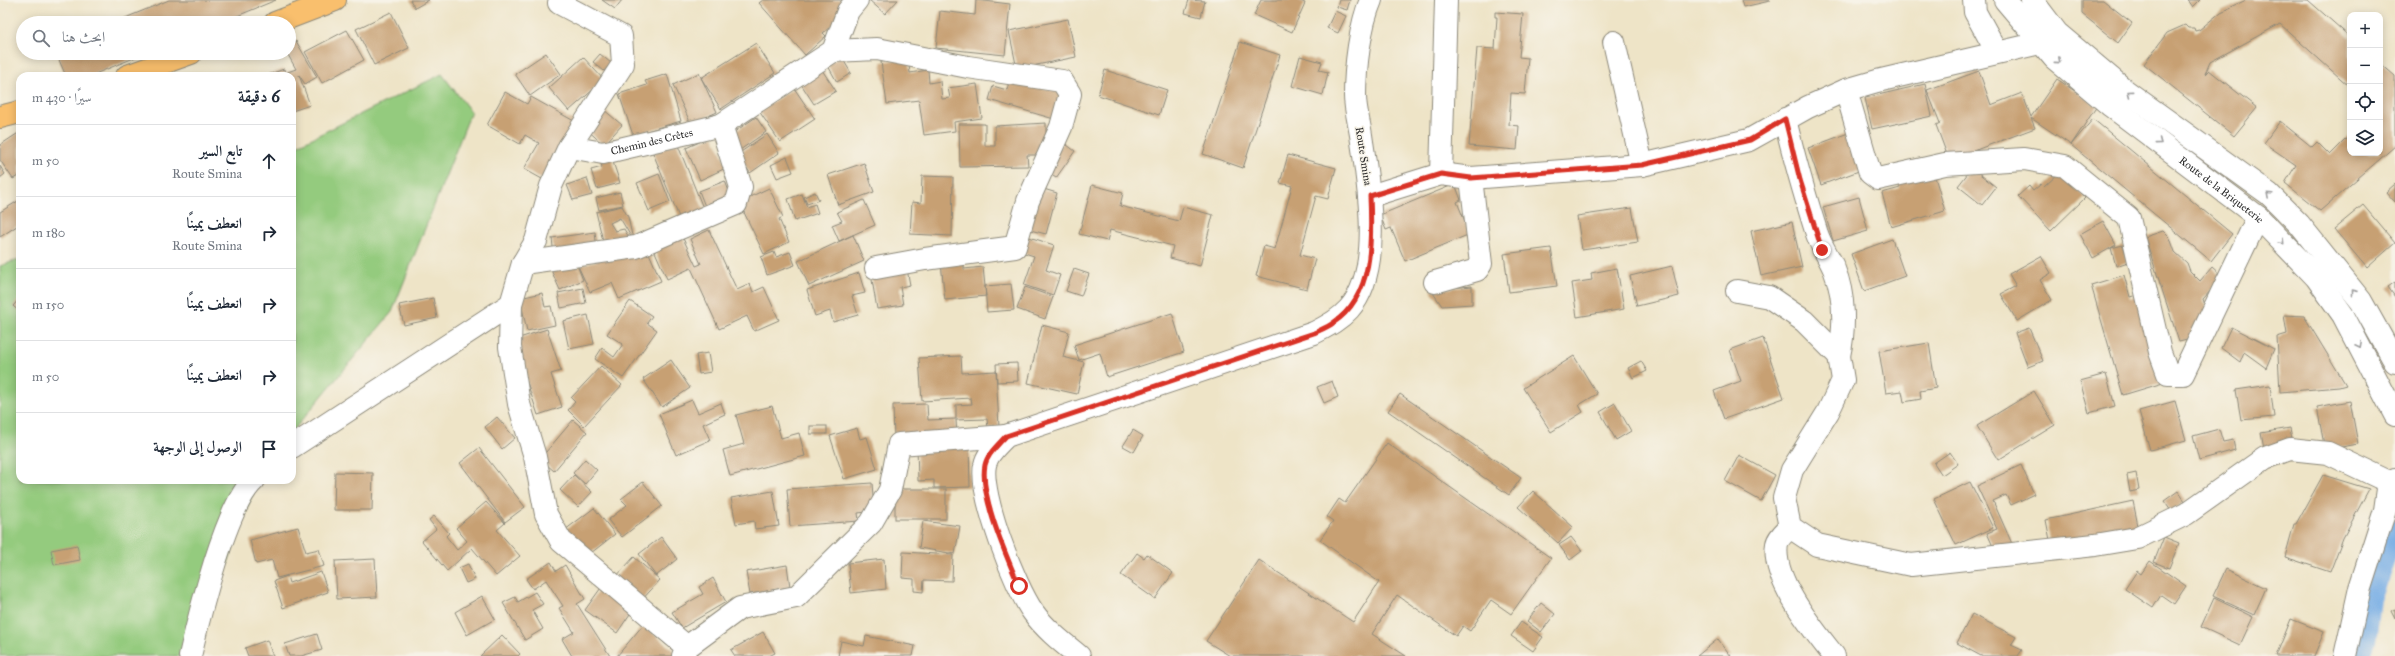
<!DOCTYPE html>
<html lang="ar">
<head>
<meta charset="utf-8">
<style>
  :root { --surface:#fff; --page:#f2f2f3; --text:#1f2937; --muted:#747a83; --line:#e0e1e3 }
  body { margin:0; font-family:"IM FELL Great Primer",Amiri,serif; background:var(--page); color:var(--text); direction:rtl }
  .controls { position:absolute; right:12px; top:12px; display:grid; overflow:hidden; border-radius:8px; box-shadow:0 2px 10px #0003 }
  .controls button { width:36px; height:36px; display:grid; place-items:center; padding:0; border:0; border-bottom:1px solid var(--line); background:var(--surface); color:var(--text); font:20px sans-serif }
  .stop { position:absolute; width:12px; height:12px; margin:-9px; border:3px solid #d93025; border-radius:50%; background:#fff }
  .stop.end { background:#d93025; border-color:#fff; box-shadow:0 1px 4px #0008 }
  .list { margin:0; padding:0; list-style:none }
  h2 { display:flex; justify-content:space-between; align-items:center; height:52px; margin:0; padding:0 16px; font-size:17px }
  h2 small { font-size:13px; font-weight:400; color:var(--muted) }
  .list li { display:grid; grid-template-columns:26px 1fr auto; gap:12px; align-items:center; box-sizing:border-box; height:72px; padding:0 16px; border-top:1px solid var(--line) }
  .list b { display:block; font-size:15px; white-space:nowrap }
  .list p { margin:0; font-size:13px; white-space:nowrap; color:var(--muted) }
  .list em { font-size:13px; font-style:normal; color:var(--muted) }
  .icon { flex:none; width:22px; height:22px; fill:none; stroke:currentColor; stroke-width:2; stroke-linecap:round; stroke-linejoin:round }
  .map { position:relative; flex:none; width:2395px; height:656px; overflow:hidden; direction:ltr }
  .search { position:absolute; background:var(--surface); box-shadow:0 2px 10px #0003; left:16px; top:16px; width:280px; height:44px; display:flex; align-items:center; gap:10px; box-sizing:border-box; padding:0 14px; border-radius:22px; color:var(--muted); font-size:15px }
  .panel { position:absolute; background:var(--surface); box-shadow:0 2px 10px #0003; left:16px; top:72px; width:280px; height:412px; border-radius:12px; direction:rtl }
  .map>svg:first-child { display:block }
  .green { fill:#94cb7e; stroke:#607b54 }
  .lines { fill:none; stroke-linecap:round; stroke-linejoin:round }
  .canal { stroke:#77ade5; stroke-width:20 }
  .building { fill:#c7a073 }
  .minor-casing { stroke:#8c8879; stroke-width:24 }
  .major-casing { stroke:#8c8879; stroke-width:24 }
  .minor { stroke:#fff; stroke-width:22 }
  .major { stroke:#f9bf6d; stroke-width:22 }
  .oneway { stroke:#a0a0a0 }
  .route { stroke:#d93025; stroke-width:5 }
  .labels { text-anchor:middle; stroke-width:3; stroke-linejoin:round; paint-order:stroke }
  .street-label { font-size:11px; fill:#2b2b2b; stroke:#f7f3e8 }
</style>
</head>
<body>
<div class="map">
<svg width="2395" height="656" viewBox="0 0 2395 656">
  <rect width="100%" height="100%" fill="#f7f3e8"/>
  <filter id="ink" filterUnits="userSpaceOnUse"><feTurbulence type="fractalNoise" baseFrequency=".025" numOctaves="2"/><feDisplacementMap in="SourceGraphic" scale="8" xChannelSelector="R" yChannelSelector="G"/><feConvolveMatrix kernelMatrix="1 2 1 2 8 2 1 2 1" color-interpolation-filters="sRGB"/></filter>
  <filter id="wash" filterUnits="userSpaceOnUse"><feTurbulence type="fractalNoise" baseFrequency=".012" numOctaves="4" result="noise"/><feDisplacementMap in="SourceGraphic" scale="16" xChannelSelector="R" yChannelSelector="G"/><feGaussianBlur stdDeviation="0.9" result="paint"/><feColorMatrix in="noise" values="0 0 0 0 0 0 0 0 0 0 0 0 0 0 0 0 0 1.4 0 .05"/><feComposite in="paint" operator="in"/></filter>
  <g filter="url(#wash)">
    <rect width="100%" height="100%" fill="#eee4c7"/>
    <!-- green -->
    <g class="green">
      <polygon points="442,74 471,112 392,312 292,432 292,148"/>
      <polygon points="20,259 20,480 257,480 195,656 0,656 0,266"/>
    </g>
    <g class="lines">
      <!-- canal -->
      <polyline class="canal" points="2361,656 2366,641 2371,599 2395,529"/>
    </g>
    <g id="blocks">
      <!-- building -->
      <g class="building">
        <polygon points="169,0 276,0 220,23 113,23"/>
        <polygon points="410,0 429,0 415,8"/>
        <polygon points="602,0 622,0 615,9"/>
        <polygon points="763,0 847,0 844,15 823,33 826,36 805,55 759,3"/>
        <polygon points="869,0 898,0 885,14"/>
        <polygon points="976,0 1010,4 1005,55 936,48 940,11 975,15"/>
        <polygon points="1189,0 1205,1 1201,17 1185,13"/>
        <polygon points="1261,0 1298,0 1305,3 1292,32 1254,15"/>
        <polygon points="1339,0 1350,0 1347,10 1337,7"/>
        <polygon points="1741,0 1770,0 1770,1 1743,7"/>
        <polygon points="2082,0 2103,0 2132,23 2118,43 2082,14"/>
        <polygon points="2188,0 2200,0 2193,7"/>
        <polygon points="2246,0 2308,0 2350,37 2350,87 2280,24 2210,62 2205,74 2209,70 2257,108 2234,136 2144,64 2167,33 2185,25 2188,28 2194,28 2195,31 2199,30 2221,12"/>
        <polygon points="1335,11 1346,16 1338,33 1327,28"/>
        <polygon points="391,12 409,48 374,65 356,29"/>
        <polygon points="1495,12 1523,14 1519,57 1528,58 1525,94 1511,93 1509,125 1519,126 1517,150 1469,146 1477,48 1495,49 1497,17 1495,17"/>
        <polygon points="1068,19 1076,57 1017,69 1009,31"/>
        <polygon points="347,30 364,60 322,83 305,52"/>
        <polygon points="296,41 317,77 305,84 299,75 310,105 292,111 292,76 265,76 284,69 285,73 296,69 287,53 289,53 289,45"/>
        <polygon points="1240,42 1280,55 1243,168 1203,154"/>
        <polygon points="756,43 775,73 721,109 701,78"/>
        <polygon points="56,53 146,53 90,76 66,76"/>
        <polygon points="546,53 561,74 530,96 515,74"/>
        <polygon points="600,54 611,63 604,71 593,62"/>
        <polygon points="841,56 851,73 837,82 827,64"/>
        <polygon points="1300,56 1322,62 1319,70 1328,72 1323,95 1292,86"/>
        <polygon points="583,57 604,80 569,111 549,88"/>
        <polygon points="908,58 910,73 928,70 929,83 940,81 942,99 950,98 948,88 977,84 982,118 954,122 955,131 924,135 919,100 887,104 881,62"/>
        <polygon points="2380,63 2395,76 2395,146 2320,211 2285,183 2296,165 2264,143 2280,121 2312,147 2317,142 2330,155 2350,135 2350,153 2380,153"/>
        <polygon points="822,70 836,91 814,104 801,84"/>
        <polygon points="1105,70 1167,90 1159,115 1098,95"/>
        <polygon points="1979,71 1991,105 2022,93 2031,117 2057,79 2097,106 2071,145 2031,118 2035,128 1949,160 1936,125 1940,123 1927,90"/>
        <polygon points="699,73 717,112 691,124 673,85"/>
        <polygon points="667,74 681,121 633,135 619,94 647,85 645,81"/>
        <polygon points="1010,78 1062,93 1054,119 989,100 993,86 1007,90"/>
        <polygon points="1925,84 1932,116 1872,129 1865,98"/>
        <polygon points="794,88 815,119 780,142 759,111"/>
        <polygon points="505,92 527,104 531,97 574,121 542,179 524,169 539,143 525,135 520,144 487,125"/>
        <polygon points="603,109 622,125 604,145 586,129"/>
        <polygon points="756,117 766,132 740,150 730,135"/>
        <polygon points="2093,119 2232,234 2211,261 2071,145"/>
        <polygon points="1046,123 1046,155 1027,155 1028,166 960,167 959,124 985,124 985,146 995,146 995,126"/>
        <polygon points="20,132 20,175 13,179 0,160 0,145"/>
        <polygon points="1851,132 1864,169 1821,185 1808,148"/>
        <polygon points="767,134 779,153 750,173 738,154"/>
        <polygon points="713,136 728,167 700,180 686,148"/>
        <polygon points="1063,142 1075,151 1056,178 1044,170"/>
        <polygon points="677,143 705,213 681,222 653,153"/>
        <polygon points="610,153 620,183 597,189 591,170 602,167 599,157"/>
        <polygon points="1288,155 1336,168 1328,199 1316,196 1300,255 1315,259 1307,289 1256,276 1264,246 1275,249 1292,186 1280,183"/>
        <polygon points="787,157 793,172 777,178 771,165"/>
        <polygon points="864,163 874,192 838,205 828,175"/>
        <polygon points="0,166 5,174 0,178"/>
        <polygon points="1972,168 1996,187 1982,205 1958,186"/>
        <polygon points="1933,170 1945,211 1891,227 1882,193 1900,188 1898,180"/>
        <polygon points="2060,172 2085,198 2051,231 2018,196 2029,186 2033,191 2041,184 2044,187"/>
        <polygon points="659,174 670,202 649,211 637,183"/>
        <polygon points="922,176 953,177 952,236 910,234 912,202 921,203"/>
        <polygon points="587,178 592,195 573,200 567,185"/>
        <polygon points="725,181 732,199 706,209 699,191"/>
        <polygon points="1455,184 1461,200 1457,202 1470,234 1405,261 1391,228 1386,230 1380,215"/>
        <polygon points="2395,184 2395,202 2386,192"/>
        <polygon points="1092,185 1123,193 1120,206 1179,221 1183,207 1213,215 1200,266 1170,258 1173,246 1110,230 1107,241 1079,234"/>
        <polygon points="1037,187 1057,193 1046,234 1026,229"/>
        <polygon points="769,188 783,217 779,219 789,242 764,254 739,202"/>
        <polygon points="620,192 623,205 599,210 596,198"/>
        <polygon points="815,192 819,200 807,204 804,197"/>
        <polygon points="802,194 807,207 815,204 818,213 795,221 788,199"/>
        <polygon points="1859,197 1868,231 1833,241 1823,207"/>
        <polygon points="864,200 875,225 839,241 832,225 842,221 837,212"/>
        <polygon points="18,201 20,204 20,224 0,237 0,212"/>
        <polygon points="2363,205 2395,243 2367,268 2334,229"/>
        <polygon points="622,206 628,217 633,240 620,218 610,223 615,231 624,229 631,241 604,245 596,212"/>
        <polygon points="1632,208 1638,242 1582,250 1577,216"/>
        <polygon points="2103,221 2116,245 2093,258 2080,234"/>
        <polygon points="1792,222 1802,267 1761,276 1751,231"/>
        <polygon points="709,230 737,290 750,284 753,292 764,287 779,320 754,331 747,316 719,329 691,268 667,279 652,245 680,232 696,266 701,264 690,239"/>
        <polygon points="2163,231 2170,238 2175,252 2187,263 2190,271 2200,281 2212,267 2223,277 2203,299 2209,316 2187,340 2179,342 2145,237"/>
        <polygon points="595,232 597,250 554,256 552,238"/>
        <polygon points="853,235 864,261 809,286 798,261"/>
        <polygon points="1023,235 1054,245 1046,270 1060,275 1053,295 1024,285 1034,256 1018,251"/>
        <polygon points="1892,239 1905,276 1864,291 1851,254"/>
        <polygon points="2123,245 2128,262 2116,266 2111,248"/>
        <polygon points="646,246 661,281 619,299 612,283 590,292 578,266"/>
        <polygon points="1551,248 1557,286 1509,292 1504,254"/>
        <polygon points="774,252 776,257 790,252 795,265 767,275 761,257"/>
        <polygon points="2041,256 2051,273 2040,280 2052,300 2017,321 2001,294 2016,286 2009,274"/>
        <polygon points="575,260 583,280 560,290 551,270"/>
        <polygon points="964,261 964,269 983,267 986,296 945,300 941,263"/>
        <polygon points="1672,266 1679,296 1637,306 1630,276"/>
        <polygon points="1617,268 1624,309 1577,317 1572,283 1592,280 1591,273"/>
        <polygon points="907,269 910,285 900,287 903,305 877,309 871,274"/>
        <polygon points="1074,269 1089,274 1081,296 1066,291"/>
        <polygon points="859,273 865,293 852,296 858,315 833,322 830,311 815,316 807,290"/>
        <polygon points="2124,275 2130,297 2137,295 2163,383 2123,395 2091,285"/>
        <polygon points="2395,282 2395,297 2388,287"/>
        <polygon points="1011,284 1014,310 987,312 985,286"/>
        <polygon points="1472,286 1472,304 1442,306 1431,290"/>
        <polygon points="1025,287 1053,297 1045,319 1017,309"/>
        <polygon points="583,288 586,303 561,308 558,293"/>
        <polygon points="542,293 545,307 551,306 555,325 527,331 520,298"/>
        <polygon points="20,298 20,312 13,306"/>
        <polygon points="433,298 437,318 404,325 399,305"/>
        <polygon points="630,301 652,316 647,323 657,330 623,378 595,359 602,348 614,357 623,344 607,334"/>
        <polygon points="1172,313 1184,352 1107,377 1100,353 1079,360 1074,345"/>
        <polygon points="588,315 594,344 569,349 563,321"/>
        <polygon points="2284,315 2304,316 2346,385 2339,387 2280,392 2277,337 2287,334"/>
        <polygon points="1042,325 1069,332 1063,357 1084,362 1077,394 1028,383"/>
        <polygon points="2231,327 2274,349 2266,368 2244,352 2240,362 2221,348"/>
        <polygon points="2029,328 2043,361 2028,367 2015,333"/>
        <polygon points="547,329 561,371 551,374 562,407 538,415 513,340"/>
        <polygon points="1763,338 1784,398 1724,419 1714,391 1741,381 1730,350"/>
        <polygon points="1929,343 1936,388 1920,391 1921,399 1904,402 1902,391 1886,393 1879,351"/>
        <polygon points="708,353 711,372 699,374 696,355"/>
        <polygon points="961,356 962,373 996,371 999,427 988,428 987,419 956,420 957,437 894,439 893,405 927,404 928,420 956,419 956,405 972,404 971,398 922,401 919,358"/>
        <polygon points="1574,356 1597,394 1579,405 1583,412 1551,432 1523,388"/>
        <polygon points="671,360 690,388 662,407 643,379"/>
        <polygon points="1641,361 1647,371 1633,378 1628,368"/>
        <polygon points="1017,363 1018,381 997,382 996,364"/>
        <polygon points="601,366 622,385 584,426 568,410 575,402 571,398"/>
        <polygon points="2106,374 2115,406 2089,413 2080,381"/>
        <polygon points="1332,381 1338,397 1324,403 1317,387"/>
        <polygon points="2270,385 2274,417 2241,420 2236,390"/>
        <polygon points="2034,391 2055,425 1998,460 1977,426"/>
        <polygon points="1400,394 1521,478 1509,495 1388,411"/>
        <polygon points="692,400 698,413 721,403 725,414 703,424 710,440 676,455 659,414"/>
        <polygon points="2175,401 2186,440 2150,450 2139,411"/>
        <polygon points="2350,401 2358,444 2325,450 2317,407"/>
        <polygon points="1615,403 1631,431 1616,440 1600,412"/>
        <polygon points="772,406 781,438 799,433 805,456 730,476 723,450 744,444 736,415"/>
        <polygon points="497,417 515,438 502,449 485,427"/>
        <polygon points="573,420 587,432 554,471 540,459"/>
        <rect x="810" y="426" width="17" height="8"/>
        <polygon points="857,428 860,439 867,437 877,469 844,479 830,436"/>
        <polygon points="2290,428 2293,444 2264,449 2261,433"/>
        <polygon points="2219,429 2223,442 2233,440 2235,450 2199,460 2193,436"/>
        <polygon points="1133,430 1143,436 1134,452 1123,446"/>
        <polygon points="1387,443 1551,558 1511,614 1491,600 1470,631 1463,626 1456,636 1397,595 1372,634 1406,656 1230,656 1206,641 1259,560 1353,622 1379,582 1320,540 1333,521 1327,517 1339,499 1345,503"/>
        <polygon points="969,445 970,487 934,488 934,480 918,481 917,446"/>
        <polygon points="479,448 525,507 505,522 460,463"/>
        <polygon points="1950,452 1958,464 1942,475 1934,463"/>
        <polygon points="1739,455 1775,475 1761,501 1725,481"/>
        <polygon points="585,459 597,470 585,484 573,473"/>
        <polygon points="2021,465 2034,494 2011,505 2006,495 1993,501 2013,546 1996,553 1987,533 1997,529 1977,486"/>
        <polygon points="335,472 373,473 372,510 334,510"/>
        <polygon points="2136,473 2139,490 2130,492 2127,475"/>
        <polygon points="574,475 592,492 578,507 560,490"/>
        <polygon points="2323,475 2369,489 2343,538 2330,572 2285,557 2294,524 2296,524"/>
        <polygon points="643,482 662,506 622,537 608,520 627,505 621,499"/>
        <polygon points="1970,482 1993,528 1956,545 1934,499"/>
        <polygon points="872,483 874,511 858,513 859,521 790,526 787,489"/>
        <rect x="895" y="489" width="51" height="30"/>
        <polygon points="773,491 779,526 755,529 754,521 736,524 731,498"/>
        <polygon points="1533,491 1573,527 1558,543 1518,507"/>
        <polygon points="2178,491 2185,501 2171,511 2164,501"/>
        <polygon points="2133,501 2138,526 2051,545 2046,520"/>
        <polygon points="486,502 505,523 497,530 520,556 496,576 472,548 447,571 422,541 436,529 429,520 434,516 449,533 446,536 457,550 467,541 456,528"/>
        <polygon points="594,508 615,534 586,557 565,530"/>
        <polygon points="923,521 960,526 955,554 919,548"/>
        <polygon points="298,527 306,552 319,549 324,566 277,578 272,560 256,564 250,540"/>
        <polygon points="661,537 677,559 656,576 639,554"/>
        <polygon points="1571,537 1582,551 1570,560 1559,545"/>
        <polygon points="2164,537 2179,543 2169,568 2154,562"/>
        <polygon points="77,545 80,560 54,565 51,550"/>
        <polygon points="903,552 953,555 952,581 924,580 923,592 914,591 914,579 902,578"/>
        <polygon points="1137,553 1144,558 1147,554 1173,573 1155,599 1121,575"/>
        <polygon points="634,557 660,580 640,602 614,579"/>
        <polygon points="375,559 377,597 337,599 335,561"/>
        <polygon points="884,559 886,589 851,593 848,563"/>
        <polygon points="2150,561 2186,586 2174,604 2161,595 2153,608 2125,589 2137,571 2141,574"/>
        <polygon points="551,562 556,571 565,565 585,599 577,604 610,656 572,656 562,639 574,632 559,608 563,606 546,580 533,589 526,579"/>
        <polygon points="468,564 475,579 466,583 459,568"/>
        <polygon points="787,565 790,587 750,594 746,572"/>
        <polygon points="2226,569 2266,588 2254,615 2213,596"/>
        <polygon points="321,572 328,592 283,608 274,581 287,576 289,583"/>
        <polygon points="713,578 726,602 682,628 672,612 703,594 699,587"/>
        <polygon points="603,585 634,608 617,633 585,610"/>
        <polygon points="535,592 543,604 532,610 543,629 525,640 503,603 515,597 518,602"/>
        <polygon points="482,596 495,619 467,635 455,612"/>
        <polygon points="2214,598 2253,617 2240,645 2201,627"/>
        <polygon points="1541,603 1555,614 1541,632 1527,621"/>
        <polygon points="2395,609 2395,619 2391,611"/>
        <polygon points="1972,614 2016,637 2011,645 2022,650 2018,656 1981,656 1957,643"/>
        <polygon points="2291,619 2324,632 2314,656 2276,656"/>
        <polygon points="1521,622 1543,637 1533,651 1511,636"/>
        <polygon points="643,625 680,656 617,656"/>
        <polygon points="763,632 775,653 769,656 735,656 731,650"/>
        <polygon points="317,634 322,650 301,656 289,656 285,644"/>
        <polygon points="502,635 520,654 518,656 480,656"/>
        <polygon points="866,636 915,646 913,656 838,656 841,641 864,646"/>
        <polygon points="1718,639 1731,656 1697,656"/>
        <polygon points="267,640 273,656 248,656 245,648"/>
      </g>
    </g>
  </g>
  <g filter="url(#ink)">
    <use href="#blocks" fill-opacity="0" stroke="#8c8879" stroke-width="1"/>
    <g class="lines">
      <defs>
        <g id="minor">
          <path id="s1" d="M560,0L559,3L621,36L623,64L569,147L603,153L721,125L833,51L848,11L857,0"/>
          <polyline points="1974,0 1975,12 1997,52"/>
          <path id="s2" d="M2005,0L2054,58L2111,106L2258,217L2316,277L2343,315L2395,415"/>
          <polyline points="2032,0 2057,33 2126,91 2269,194 2299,224 2361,301 2395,362"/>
          <polyline points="1614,42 1642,165"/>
          <polyline points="833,51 877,49 968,67 1062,81 1070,94 1061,127 1028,201 1015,247 925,259 876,268"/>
          <polyline points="1846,90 1870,173 1878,179 1945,164 2024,159 2065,166 2129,218 2160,352 2168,374 2183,374 2258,217"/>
          <path d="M1785,119C1794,158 1805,196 1817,234C1822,248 1829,257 1834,269C1845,296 1845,328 1839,356"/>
          <polyline points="569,147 551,186 536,241 523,263 511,304 510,347 519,404 535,457 546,514 561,541 687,647"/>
          <polyline points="1441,174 1446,0"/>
          <polyline points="1370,196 1441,174 1471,178 1642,165 1749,140 1808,107 1846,90 1877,81 2040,43"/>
          <polyline points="523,263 636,247 736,204 741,187 721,125"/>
          <polyline points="1435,282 1477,270 1481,264 1471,178"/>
          <polyline points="1737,291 1769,297 1804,321 1839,356 1843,380 1828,412 1792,470 1784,498 1790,527 1817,545 1911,565 2095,545 2137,538 2186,514 2265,458 2290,449 2328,453 2389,482"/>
          <polyline points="292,447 511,304"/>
          <path d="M1790,527C1786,531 1778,538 1777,544C1771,579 1813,629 1834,656"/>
          <path d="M190,656C199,616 226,505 254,480"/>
          <polyline points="683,656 687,647 740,608 796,597 871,523 890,490 899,444 1006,436"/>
          <path d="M1079,656C1063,643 1045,629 1033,612C1015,587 979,494 985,465C987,453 999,444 1006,436L1314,333C1327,326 1339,320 1349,309C1384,270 1368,183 1361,135C1359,122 1355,108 1355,96C1355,68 1360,25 1371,0"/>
          <polyline points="2345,656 2360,588 2385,510 2389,482 2395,479"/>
        </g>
        <g id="major">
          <polyline points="275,23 335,0"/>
          <polyline points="127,76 191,53"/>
          <polyline points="0,117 20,112"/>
        </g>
      </defs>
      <!-- minor casing -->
      <use href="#minor" class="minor-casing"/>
      <!-- major casing -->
      <use href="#major" class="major-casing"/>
      <!-- minor -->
      <use href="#minor" class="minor"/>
      <!-- major -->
      <use href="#major" class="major"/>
    </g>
    <!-- one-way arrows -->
    <defs><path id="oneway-chevron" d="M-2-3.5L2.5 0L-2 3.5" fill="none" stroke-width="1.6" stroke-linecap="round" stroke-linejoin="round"/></defs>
    <g class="oneway">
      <use href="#oneway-chevron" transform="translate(2058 61) rotate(41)"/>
      <use href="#oneway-chevron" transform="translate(2130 93) rotate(-143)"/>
      <use href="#oneway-chevron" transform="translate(2159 142) rotate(37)"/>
      <use href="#oneway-chevron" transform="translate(2269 195) rotate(-138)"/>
      <use href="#oneway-chevron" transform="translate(2282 242) rotate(46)"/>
      <use href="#oneway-chevron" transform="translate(2354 292) rotate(-129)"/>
      <use href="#oneway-chevron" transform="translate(2359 345) rotate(63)"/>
    </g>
  </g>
  <g class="lines" filter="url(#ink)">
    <!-- route -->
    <path class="route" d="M1019,586C1007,557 979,495 985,465C987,454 999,444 1006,436L1314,333C1320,330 1328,327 1333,323C1374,296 1372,239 1370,196L1441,174L1471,178L1642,165L1750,140L1785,119L1800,180L1822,250"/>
  </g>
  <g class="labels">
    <!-- street labels -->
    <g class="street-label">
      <text dy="4" stroke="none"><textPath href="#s1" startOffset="285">Chemin des Crêtes</textPath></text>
      <text transform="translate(1364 156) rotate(81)" y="4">Route Smina</text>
      <text dy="4" stroke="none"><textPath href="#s2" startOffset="289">Route de la Briqueterie</textPath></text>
    </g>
  </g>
</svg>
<div class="controls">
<button>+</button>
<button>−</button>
<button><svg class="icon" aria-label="locate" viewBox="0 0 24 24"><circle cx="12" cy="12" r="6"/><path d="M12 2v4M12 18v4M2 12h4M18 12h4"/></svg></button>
<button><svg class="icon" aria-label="layers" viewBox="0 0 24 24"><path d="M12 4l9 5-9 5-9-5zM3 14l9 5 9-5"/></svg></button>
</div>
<div class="stop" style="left:1019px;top:586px"></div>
<div class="stop end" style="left:1822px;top:250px"></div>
<div class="search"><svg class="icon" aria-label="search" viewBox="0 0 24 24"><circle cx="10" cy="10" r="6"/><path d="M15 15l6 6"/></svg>ابحث هنا</div>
<section class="panel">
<h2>6 دقيقة<small>سيرًا · 430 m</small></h2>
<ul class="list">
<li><svg class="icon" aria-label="ahead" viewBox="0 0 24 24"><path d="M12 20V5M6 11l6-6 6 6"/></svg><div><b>تابع السير</b><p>Route Smina</p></div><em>50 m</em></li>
<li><svg class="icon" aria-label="right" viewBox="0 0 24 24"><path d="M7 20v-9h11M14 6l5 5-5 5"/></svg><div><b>انعطف يمينًا</b><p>Route Smina</p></div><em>180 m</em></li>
<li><svg class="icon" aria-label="right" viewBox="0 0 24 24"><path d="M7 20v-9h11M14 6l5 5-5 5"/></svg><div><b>انعطف يمينًا</b></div><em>150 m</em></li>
<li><svg class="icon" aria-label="right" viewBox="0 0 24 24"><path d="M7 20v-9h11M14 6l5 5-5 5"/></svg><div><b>انعطف يمينًا</b></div><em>50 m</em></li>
<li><svg class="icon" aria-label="arrive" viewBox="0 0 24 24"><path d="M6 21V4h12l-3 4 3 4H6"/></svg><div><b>الوصول إلى الوجهة</b></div></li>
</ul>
</section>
</div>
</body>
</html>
